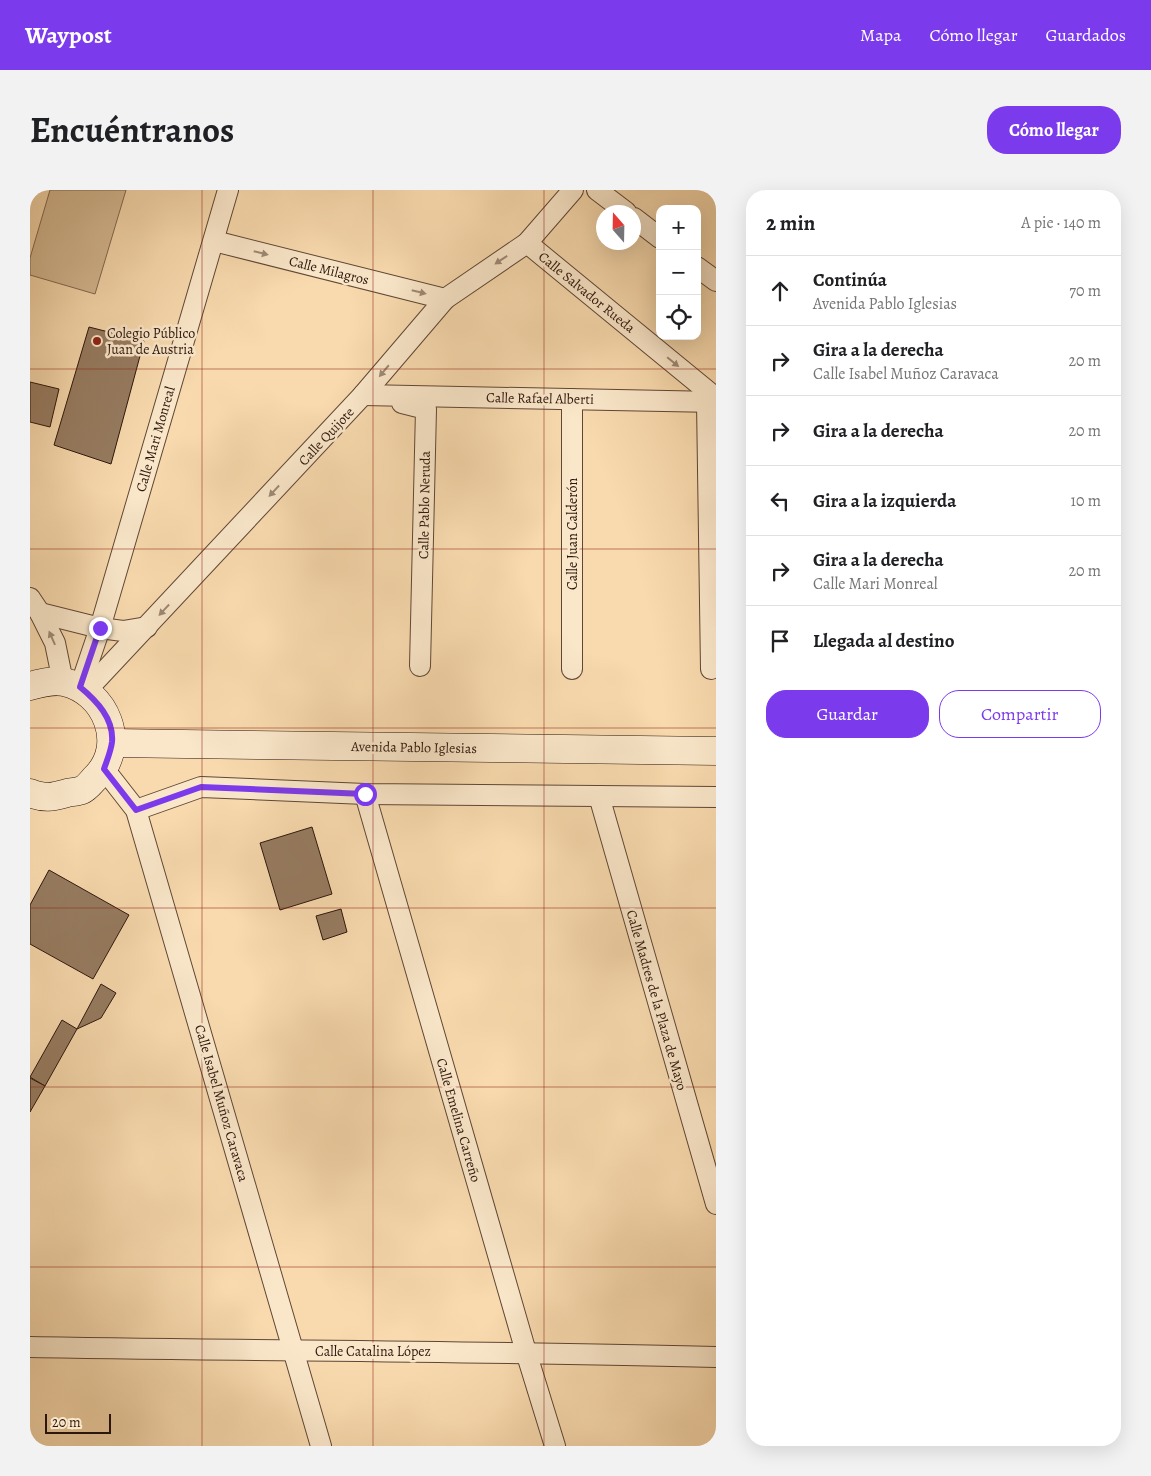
<!DOCTYPE html>
<html lang="es">
<head>
<meta charset="utf-8">
<style>
  :root { --surface:#fff; --page:#f2f2f2; --text:#202124; --muted:#757577; --line:#e0e0e0; --accent:#7c3aed }
  body { margin:0; font-family:Alegreya,serif; background:var(--page); color:var(--text) }
  .controls { position:absolute; right:15px; top:15px; display:grid; overflow:hidden; border-radius:10px; box-shadow:0 5px 20px #0002 }
  .controls button { width:45px; height:45px; display:grid; place-items:center; padding:0; border:0; border-bottom:1px solid var(--line); background:var(--surface); color:var(--text); font:25px sans-serif }
  .compass { position:absolute; left:566px; top:15px; width:45px; height:45px; border-radius:50%; background:var(--surface); box-shadow:0 5px 20px #0002; rotate:340deg }
  .scale { position:absolute; left:15px; bottom:12px; width:66px; box-sizing:border-box; padding-left:5px; border:2px solid #2d160d; border-top:0; font-size:14px; line-height:18px; white-space:nowrap; color:#2d160d; -webkit-text-stroke:4px #fae7ca; paint-order:stroke }
  .stop { position:absolute; width:15px; height:15px; margin:-11px; border:4px solid #7c3aed; border-radius:50%; background:#fff }
  .stop.end { background:#7c3aed; border-color:#fff; box-shadow:0 1px 5px #0008 }
  .list { margin:0; padding:0; list-style:none }
  h2 { display:flex; justify-content:space-between; align-items:center; height:65px; margin:0; padding:0 20px; font-size:21px }
  h2 small { font-size:16px; font-weight:400; color:var(--muted) }
  .list li { display:grid; grid-template-columns:32px 1fr auto; gap:15px; align-items:center; box-sizing:border-box; height:70px; padding:0 20px; border-top:1px solid var(--line) }
  .list b { display:block; font-size:19px; white-space:nowrap }
  .list p { margin:0; font-size:16px; white-space:nowrap; color:var(--muted) }
  .list em { font-size:16px; font-style:normal; color:var(--muted) }
  .actions { display:flex; gap:10px; padding:15px 20px }
  .actions a { flex:1; padding:11px 0; border:1px solid var(--accent); border-radius:20px; text-align:center; font-size:18px; color:var(--accent) }
  .actions .main { background:var(--accent); color:#fff }
  .icon { flex:none; width:28px; height:28px; fill:none; stroke:currentColor; stroke-width:2; stroke-linecap:round; stroke-linejoin:round }
  .map { position:relative; flex:none; width:686px; height:1256px; overflow:hidden; border-radius:20px }
  header { display:flex; align-items:center; gap:30px; box-sizing:border-box; height:70px; padding:0 25px; background:var(--accent); color:#fff }
  header strong { font-size:24px }
  nav { display:flex; gap:28px; margin-inline-start:auto; font-size:18px }
  .intro { display:flex; align-items:center; justify-content:space-between; box-sizing:border-box; height:120px; padding:0 30px }
  h1 { margin:0; font-size:35px }
  .button { padding:12px 22px; border-radius:20px; background:var(--accent); color:#fff; font-size:18px; font-weight:700 }
  main { display:flex; gap:30px; padding:0 30px }
  aside { flex:1; background:var(--surface); border-radius:20px; box-shadow:0 5px 20px #0002 }
  .map>svg:first-child { display:block }
  .green { fill:#d5b993; stroke:#816850 }
  .building { fill:#977c61; stroke:#2d160d }
  .lines { fill:none; stroke-linecap:round; stroke-linejoin:round }
  .street-casing { stroke:#604735; stroke-width:22 }
  .secondary-casing { stroke:#2d160d; stroke-width:29 }
  .street { stroke:#fae7ca; stroke-width:20 }
  .secondary { stroke:#fae7ca; stroke-width:28 }
  .oneway { fill:#9e8975 }
  .route { stroke:#7c3aed; stroke-width:6 }
  .grid { fill:none; stroke:#8f2418; stroke-width:1; stroke-opacity:0.55 }
  .poi-dot { fill:#8f2418; stroke:#fae7ca; stroke-width:2 }
  .labels { text-anchor:middle; stroke-width:5; stroke-linejoin:round; paint-order:stroke }
  .street-label { font-size:14px; fill:#2d160d; stroke:#fae7ca }
  .poi-label { font-size:14px; fill:#2d160d; stroke:#fae7ca; text-anchor:start }
</style>
</head>
<body>
<header>
<strong>Waypost</strong>
<nav><a>Mapa</a><a>Cómo llegar</a><a>Guardados</a></nav>
</header>
<div class="intro"><h1>Encuéntranos</h1><a class="button">Cómo llegar</a></div>
<main>
<div class="map">
<svg width="686" height="1256" viewBox="0 0 686 1256">
  <rect width="100%" height="100%" fill="#f8daae"/>
  <filter id="stains"><feTurbulence type="fractalNoise" baseFrequency=".004" numOctaves="4"/><feColorMatrix values="0 0 0 0 .2 0 0 0 0 .09 0 0 0 0 .02 0 0 0 .5 -.17"/></filter>
  <radialGradient id="worn" r=".72"><stop offset=".6" stop-color="#630" stop-opacity="0"/><stop offset="1" stop-color="#630" stop-opacity=".3"/></radialGradient>
  <!-- green -->
  <polygon class="green" points="20,0 96,0 65,104 0,85 0,68"/>
  <!-- building -->
  <g class="building">
    <polygon points="59,137 114,151 81,274 24,255"/>
    <polygon points="0,192 29,199 20,237 0,232"/>
    <polygon points="282,637 302,704 250,720 230,653"/>
    <polygon points="19,680 99,725 63,789 0,754 0,715"/>
    <polygon points="311,719 317,742 293,750 286,726"/>
    <polygon points="71,794 86,803 71,828 47,839"/>
    <polygon points="32,830 47,839 15,896 0,887"/>
    <polygon points="0,888 15,896 0,922"/>
  </g>
  <g class="lines">
    <defs>
      <g id="street">
        <polyline points="567,0 596,22"/>
        <polyline points="604,28 630,48"/>
        <polyline points="184,51 415,109"/>
        <polyline points="497,53 686,208"/>
        <polyline points="667,77 686,91"/>
        <polyline points="333,205 686,212"/>
        <polyline points="542,209 542,479"/>
        <polyline points="677,212 681,479"/>
        <polyline points="372,213 396,219 390,476"/>
        <polyline points="0,408 10,423 25,453 33,492"/>
        <polyline points="10,423 70,438 93,441 117,437"/>
        <polyline points="50,497 70,438 198,0"/>
        <polyline points="55,502 333,205 415,109 497,53 543,0"/>
        <polyline points="74,579 106,620 291,1256"/>
        <polyline points="335,604 496,1162 525,1256"/>
        <polyline points="569,606 686,1014"/>
        <polyline points="106,620 171,597 335,604 686,607"/>
        <path d="M0,1157C229,1161 457,1161 686,1167"/>
      </g>
      <g id="secondary">
        <path d="M0,496C11,493 22,490 34,492C76,501 98,555 66,587C62,591 57,598 52,600C47,602 42,602 37,603C22,607 15,609 0,603"/>
        <polyline points="82,553 686,561"/>
      </g>
    </defs>
    <!-- street casing -->
    <use href="#street" class="street-casing"/>
    <!-- secondary casing -->
    <use href="#secondary" class="secondary-casing"/>
    <!-- street -->
    <use href="#street" class="street"/>
    <!-- secondary -->
    <use href="#secondary" class="secondary"/>
  </g>
  <!-- one-way arrows -->
  <defs><path id="oneway-solid" d="M-6-.8H1V-3.2L6.5 0L1 3.2V.8H-6Z" transform="scale(1.25)"/></defs>
  <g class="oneway">
    <use href="#oneway-solid" transform="translate(231 63) rotate(14)"/>
    <use href="#oneway-solid" transform="translate(471 70) rotate(146)"/>
    <use href="#oneway-solid" transform="translate(389 102) rotate(14)"/>
    <use href="#oneway-solid" transform="translate(643 172) rotate(39)"/>
    <use href="#oneway-solid" transform="translate(354 181) rotate(130)"/>
    <use href="#oneway-solid" transform="translate(244 301) rotate(133)"/>
    <use href="#oneway-solid" transform="translate(134 420) rotate(133)"/>
    <use href="#oneway-solid" transform="translate(22 448) rotate(-114)"/>
  </g>
  <g class="lines">
    <!-- route -->
    <path class="route" d="M70,438L50,497C67,511 84,529 82,552C81,561 77,570 74,579L106,620L171,597L335,604"/>
  </g>
  <!-- grid -->
  <path class="grid" d="M172,0V1256M343,0V1256M514,0V1256M0,179H686M0,359H686M0,538H686M0,718H686M0,897H686M0,1077H686"/>
  <!-- markers -->
  <circle class="poi-dot" cx="67" cy="151" r="5"/>
  <g class="labels">
    <!-- street labels -->
    <g class="street-label">
      <text transform="translate(299 80) rotate(14)" y="5">Calle Milagros</text>
      <text transform="translate(557 102) rotate(39)" y="5">Calle Salvador Rueda</text>
      <text transform="translate(510 208) rotate(1)" y="5">Calle Rafael Alberti</text>
      <text transform="translate(296 246) rotate(-47)" y="5">Calle Quijote</text>
      <text transform="translate(125 249) rotate(-74)" y="5">Calle Mari Monreal</text>
      <text transform="translate(394 315) rotate(-89)" y="5">Calle Pablo Neruda</text>
      <text transform="translate(542 344) rotate(-90)" y="5">Calle Juan Calderón</text>
      <text transform="translate(384 557) rotate(1)" y="5">Avenida Pablo Iglesias</text>
      <text transform="translate(627 810) rotate(74)" y="5">Calle Madres de la Plaza de Mayo</text>
      <text transform="translate(192 913) rotate(74)" y="5">Calle Isabel Muñoz Caravaca</text>
      <text transform="translate(429 930) rotate(74)" y="5">Calle Emelina Carreño</text>
      <text x="343" y="1166">Calle Catalina López</text>
    </g>
    <!-- poi labels -->
    <g class="poi-label">
      <text x="77" y="148">Colegio Público<tspan x="77" dy="16">Juan de Austria</tspan></text>
    </g>
  </g>
  <rect width="100%" height="100%" filter="url(#stains)"/>
  <rect width="100%" height="100%" fill="url(#worn)"/>
</svg>
<div class="controls">
<button>+</button>
<button>−</button>
<button><svg class="icon" aria-label="locate" viewBox="0 0 24 24"><circle cx="12" cy="12" r="6"/><path d="M12 2v4M12 18v4M2 12h4M18 12h4"/></svg></button>
</div>
<svg class="compass" viewBox="-18 -18 36 36"><path d="M0-13l5 13h-10z" fill="#e53935"/><path d="M0 13l5-13h-10z" fill="#757577"/></svg>
<div class="scale">20 m</div>
<div class="stop" style="left:335px;top:604px"></div>
<div class="stop end" style="left:70px;top:438px"></div>
</div>
<aside>
<h2>2 min<small>A pie · 140 m</small></h2>
<ul class="list">
<li><svg class="icon" aria-label="ahead" viewBox="0 0 24 24"><path d="M12 20V5M6 11l6-6 6 6"/></svg><div><b>Continúa</b><p>Avenida Pablo Iglesias</p></div><em>70 m</em></li>
<li><svg class="icon" aria-label="right" viewBox="0 0 24 24"><path d="M7 20v-9h11M14 6l5 5-5 5"/></svg><div><b>Gira a la derecha</b><p>Calle Isabel Muñoz Caravaca</p></div><em>20 m</em></li>
<li><svg class="icon" aria-label="right" viewBox="0 0 24 24"><path d="M7 20v-9h11M14 6l5 5-5 5"/></svg><div><b>Gira a la derecha</b></div><em>20 m</em></li>
<li><svg class="icon" aria-label="left" viewBox="0 0 24 24"><path d="M17 20v-9H6M10 6l-5 5 5 5"/></svg><div><b>Gira a la izquierda</b></div><em>10 m</em></li>
<li><svg class="icon" aria-label="right" viewBox="0 0 24 24"><path d="M7 20v-9h11M14 6l5 5-5 5"/></svg><div><b>Gira a la derecha</b><p>Calle Mari Monreal</p></div><em>20 m</em></li>
<li><svg class="icon" aria-label="arrive" viewBox="0 0 24 24"><path d="M6 21V4h12l-3 4 3 4H6"/></svg><div><b>Llegada al destino</b></div></li>
</ul>
<div class="actions"><a class="main">Guardar</a><a>Compartir</a></div>
</aside>
</main>
</body>
</html>
